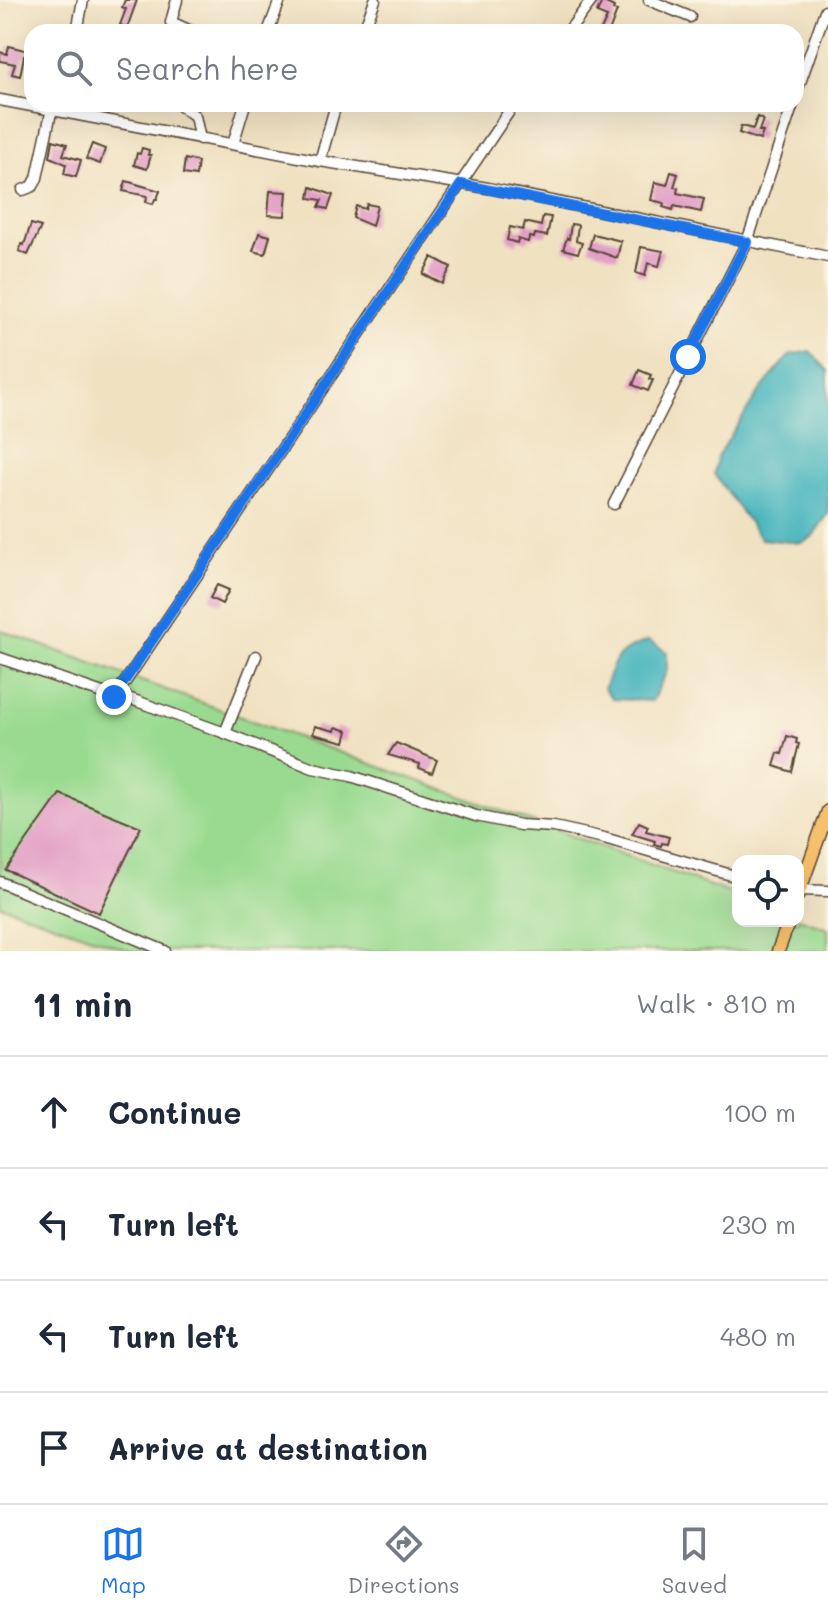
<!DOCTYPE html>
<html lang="en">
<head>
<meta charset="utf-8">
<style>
  :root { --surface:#fff; --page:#f6f6f7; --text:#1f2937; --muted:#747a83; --line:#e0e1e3; --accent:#1a73e8 }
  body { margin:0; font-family:Mali,sans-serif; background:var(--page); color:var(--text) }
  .controls { position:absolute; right:24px; bottom:24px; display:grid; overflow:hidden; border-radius:16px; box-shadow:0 8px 32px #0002 }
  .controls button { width:72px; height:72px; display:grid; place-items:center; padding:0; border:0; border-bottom:2px solid var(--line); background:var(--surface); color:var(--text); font:40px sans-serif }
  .stop { position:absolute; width:24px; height:24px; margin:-18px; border:6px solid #1a73e8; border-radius:50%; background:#fff }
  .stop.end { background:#1a73e8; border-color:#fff; box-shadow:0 2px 8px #0008 }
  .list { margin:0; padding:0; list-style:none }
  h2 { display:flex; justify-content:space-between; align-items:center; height:104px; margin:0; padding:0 32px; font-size:34px }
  h2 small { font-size:26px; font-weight:400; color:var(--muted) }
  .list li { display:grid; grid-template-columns:52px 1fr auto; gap:24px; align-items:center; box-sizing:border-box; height:112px; padding:0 32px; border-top:2px solid var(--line) }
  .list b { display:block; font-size:30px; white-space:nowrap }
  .list em { font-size:26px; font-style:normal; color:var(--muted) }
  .icon { flex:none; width:44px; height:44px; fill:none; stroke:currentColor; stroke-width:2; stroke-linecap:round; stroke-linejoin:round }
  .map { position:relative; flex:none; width:828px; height:951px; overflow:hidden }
  .search { position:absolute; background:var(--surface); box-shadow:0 8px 32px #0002; left:24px; right:24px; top:24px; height:88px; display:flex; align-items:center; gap:20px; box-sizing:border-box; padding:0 28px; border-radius:24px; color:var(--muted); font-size:30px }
  .sheet { height:552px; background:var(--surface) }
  nav { display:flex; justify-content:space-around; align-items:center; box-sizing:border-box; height:112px; border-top:2px solid var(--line); background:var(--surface); font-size:22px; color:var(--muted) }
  nav a { display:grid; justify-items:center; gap:4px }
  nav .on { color:var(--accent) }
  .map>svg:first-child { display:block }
  .green { fill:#9ada90; stroke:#6a8257; stroke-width:2 }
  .water { fill:#46b5be; stroke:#40706e; stroke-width:2 }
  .building { fill:#e3a0c7 }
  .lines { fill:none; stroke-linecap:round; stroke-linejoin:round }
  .minor-casing { stroke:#564536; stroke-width:13 }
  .major-casing { stroke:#564536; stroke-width:15 }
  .minor { stroke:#fff; stroke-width:10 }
  .major { stroke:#f7c06c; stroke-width:12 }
  .route { stroke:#1a73e8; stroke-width:10 }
</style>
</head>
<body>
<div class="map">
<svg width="828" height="951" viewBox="0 0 828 951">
  <rect width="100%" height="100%" fill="#fcf5e5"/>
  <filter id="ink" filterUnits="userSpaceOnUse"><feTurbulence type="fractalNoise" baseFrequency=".0125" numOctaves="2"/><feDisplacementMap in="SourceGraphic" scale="16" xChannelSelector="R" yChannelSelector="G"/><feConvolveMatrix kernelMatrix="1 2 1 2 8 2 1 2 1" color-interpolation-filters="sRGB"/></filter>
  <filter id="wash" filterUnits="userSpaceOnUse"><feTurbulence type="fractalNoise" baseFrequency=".006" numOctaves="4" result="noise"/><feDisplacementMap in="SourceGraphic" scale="32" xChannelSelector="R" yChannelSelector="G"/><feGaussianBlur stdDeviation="1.8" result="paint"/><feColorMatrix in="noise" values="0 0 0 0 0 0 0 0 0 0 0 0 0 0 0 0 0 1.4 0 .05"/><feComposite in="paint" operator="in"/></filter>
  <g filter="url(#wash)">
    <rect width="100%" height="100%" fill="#f0e1c1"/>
    <!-- green -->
    <polygon class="green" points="0,630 738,896 738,921 798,921 798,918 828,928 828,951 131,951 0,905"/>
    <!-- water -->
    <g class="water">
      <polygon points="810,351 828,371 828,514 812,537 801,543 761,539 714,474 717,457 761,389 790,355"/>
      <path d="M649,641L667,652V671L652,701L613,699L604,689C615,659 616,650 649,641Z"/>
    </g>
    <g id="blocks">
      <!-- building -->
      <g class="building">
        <polygon points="125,0 137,0 127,28 120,25 126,9 122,7"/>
        <polygon points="602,1 614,7 613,10 617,11 609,32 600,32 607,17 597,13"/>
        <polygon points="9,46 32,52 32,58 24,56 20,76 12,74 15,64 0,61 0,52 7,54"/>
        <polygon points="757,117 763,120 759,131 763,132 760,140 739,133 741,126 753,129"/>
        <polygon points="53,140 67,144 63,155 81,160 76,177 64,174 66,164 50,157"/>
        <polygon points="92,144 105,149 100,164 86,159"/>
        <polygon points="142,148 149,150 148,155 151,155 147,169 134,165 137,153 140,154"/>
        <polygon points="185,159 198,162 196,176 183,174"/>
        <polygon points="671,172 678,174 674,187 678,188 677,193 704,199 701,212 674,206 673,210 663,207 664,203 651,200 655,182 667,185"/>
        <polygon points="126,181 160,191 157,199 155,199 153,204 146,202 147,196 123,191"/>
        <polygon points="311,187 333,195 328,209 319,207 322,200 309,198"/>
        <polygon points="270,191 287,192 285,216 268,215"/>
        <polygon points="367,204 377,206 372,226 353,218 356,206 365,209"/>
        <polygon points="543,216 551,217 547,236 535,234 534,238 529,237 528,242 518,239 517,243 507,240 510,227 523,230 525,222 541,226"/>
        <polygon points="31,224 41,227 28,255 19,251 22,244 24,245"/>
        <polygon points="571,224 578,225 576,241 582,243 578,253 563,249 567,238 569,239"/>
        <polygon points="259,233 270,236 265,254 253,251"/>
        <polygon points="593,234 621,241 617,258 589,248"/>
        <polygon points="641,247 663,251 659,266 648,263 645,276 636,273"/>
        <polygon points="432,257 451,267 442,284 423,274"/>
        <polygon points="639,370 651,375 649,379 653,380 648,391 633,385"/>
        <polygon points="217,585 229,590 222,604 210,598"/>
        <polygon points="315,726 335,731 336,727 348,731 345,742 313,734"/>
        <polygon points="787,736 797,739 796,743 799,744 792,772 774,766 778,753 782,754"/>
        <polygon points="396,743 437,760 432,773 419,768 420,764 388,755"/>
        <polygon points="60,794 141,827 99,913 6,870"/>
        <polygon points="639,822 648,826 646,831 669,837 667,844 662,843 661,846 654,844 655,841 632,834"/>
      </g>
    </g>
  </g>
  <g filter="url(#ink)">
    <use href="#blocks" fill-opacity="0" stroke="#564536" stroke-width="2"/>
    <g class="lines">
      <defs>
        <g id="minor">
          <polyline points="177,0 171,22 193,32"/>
          <polyline points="649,0 690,17"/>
          <polyline points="77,32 83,0"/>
          <polyline points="268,32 280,0"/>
          <polyline points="363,32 375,0"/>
          <polyline points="568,32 592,0"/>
          <polyline points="796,94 825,11"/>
          <polyline points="0,100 320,161 488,188 828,257"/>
          <polyline points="178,104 195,116 200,139"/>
          <polyline points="233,144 245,104"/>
          <polyline points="320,161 336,104"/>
          <polyline points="23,190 33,186 37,178 52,108"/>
          <polyline points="614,504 747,242 793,104"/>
          <polyline points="0,658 114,697 117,694 514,104"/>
          <polyline points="117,694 225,733 313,768 351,776 476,816 520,825 554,827 604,838 738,877"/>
          <polyline points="225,733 256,656"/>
          <polyline points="0,882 165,951"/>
          <polyline points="798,890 828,891"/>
        </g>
        <g id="major">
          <polyline points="798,895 828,811"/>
          <polyline points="778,951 789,921"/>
        </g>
      </defs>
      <!-- minor casing -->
      <use href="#minor" class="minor-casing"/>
      <!-- major casing -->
      <use href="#major" class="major-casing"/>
      <!-- minor -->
      <use href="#minor" class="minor"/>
      <!-- major -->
      <use href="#major" class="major"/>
    </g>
  </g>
  <g class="lines" filter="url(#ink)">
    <!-- route -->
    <polyline class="route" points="114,697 461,184 747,242 688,357"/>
  </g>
</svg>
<div class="controls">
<button><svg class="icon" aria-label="locate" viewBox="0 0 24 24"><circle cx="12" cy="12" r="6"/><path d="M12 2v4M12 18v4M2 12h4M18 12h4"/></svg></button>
</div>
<div class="stop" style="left:688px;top:357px"></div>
<div class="stop end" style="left:114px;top:697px"></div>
<div class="search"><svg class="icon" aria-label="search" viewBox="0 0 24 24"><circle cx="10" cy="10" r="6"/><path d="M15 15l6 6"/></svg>Search here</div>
</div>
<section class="sheet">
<h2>11 min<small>Walk · 810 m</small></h2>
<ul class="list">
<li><svg class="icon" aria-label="ahead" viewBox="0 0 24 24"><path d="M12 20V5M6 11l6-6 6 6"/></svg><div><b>Continue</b></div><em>100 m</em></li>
<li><svg class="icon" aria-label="left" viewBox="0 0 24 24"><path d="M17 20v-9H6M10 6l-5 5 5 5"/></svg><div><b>Turn left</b></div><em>230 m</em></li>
<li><svg class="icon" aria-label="left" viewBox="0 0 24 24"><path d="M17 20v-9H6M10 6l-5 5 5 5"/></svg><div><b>Turn left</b></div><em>480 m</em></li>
<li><svg class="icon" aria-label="arrive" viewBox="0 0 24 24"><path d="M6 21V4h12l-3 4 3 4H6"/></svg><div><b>Arrive at destination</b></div></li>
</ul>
</section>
<nav>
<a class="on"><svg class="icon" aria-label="map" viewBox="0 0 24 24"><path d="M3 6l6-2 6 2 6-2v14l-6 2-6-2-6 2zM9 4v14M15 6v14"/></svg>Map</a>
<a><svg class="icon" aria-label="directions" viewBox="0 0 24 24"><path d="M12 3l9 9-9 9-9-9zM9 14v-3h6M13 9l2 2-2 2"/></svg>Directions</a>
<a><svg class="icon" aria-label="saved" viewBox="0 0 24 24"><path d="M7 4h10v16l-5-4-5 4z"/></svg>Saved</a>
</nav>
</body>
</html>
